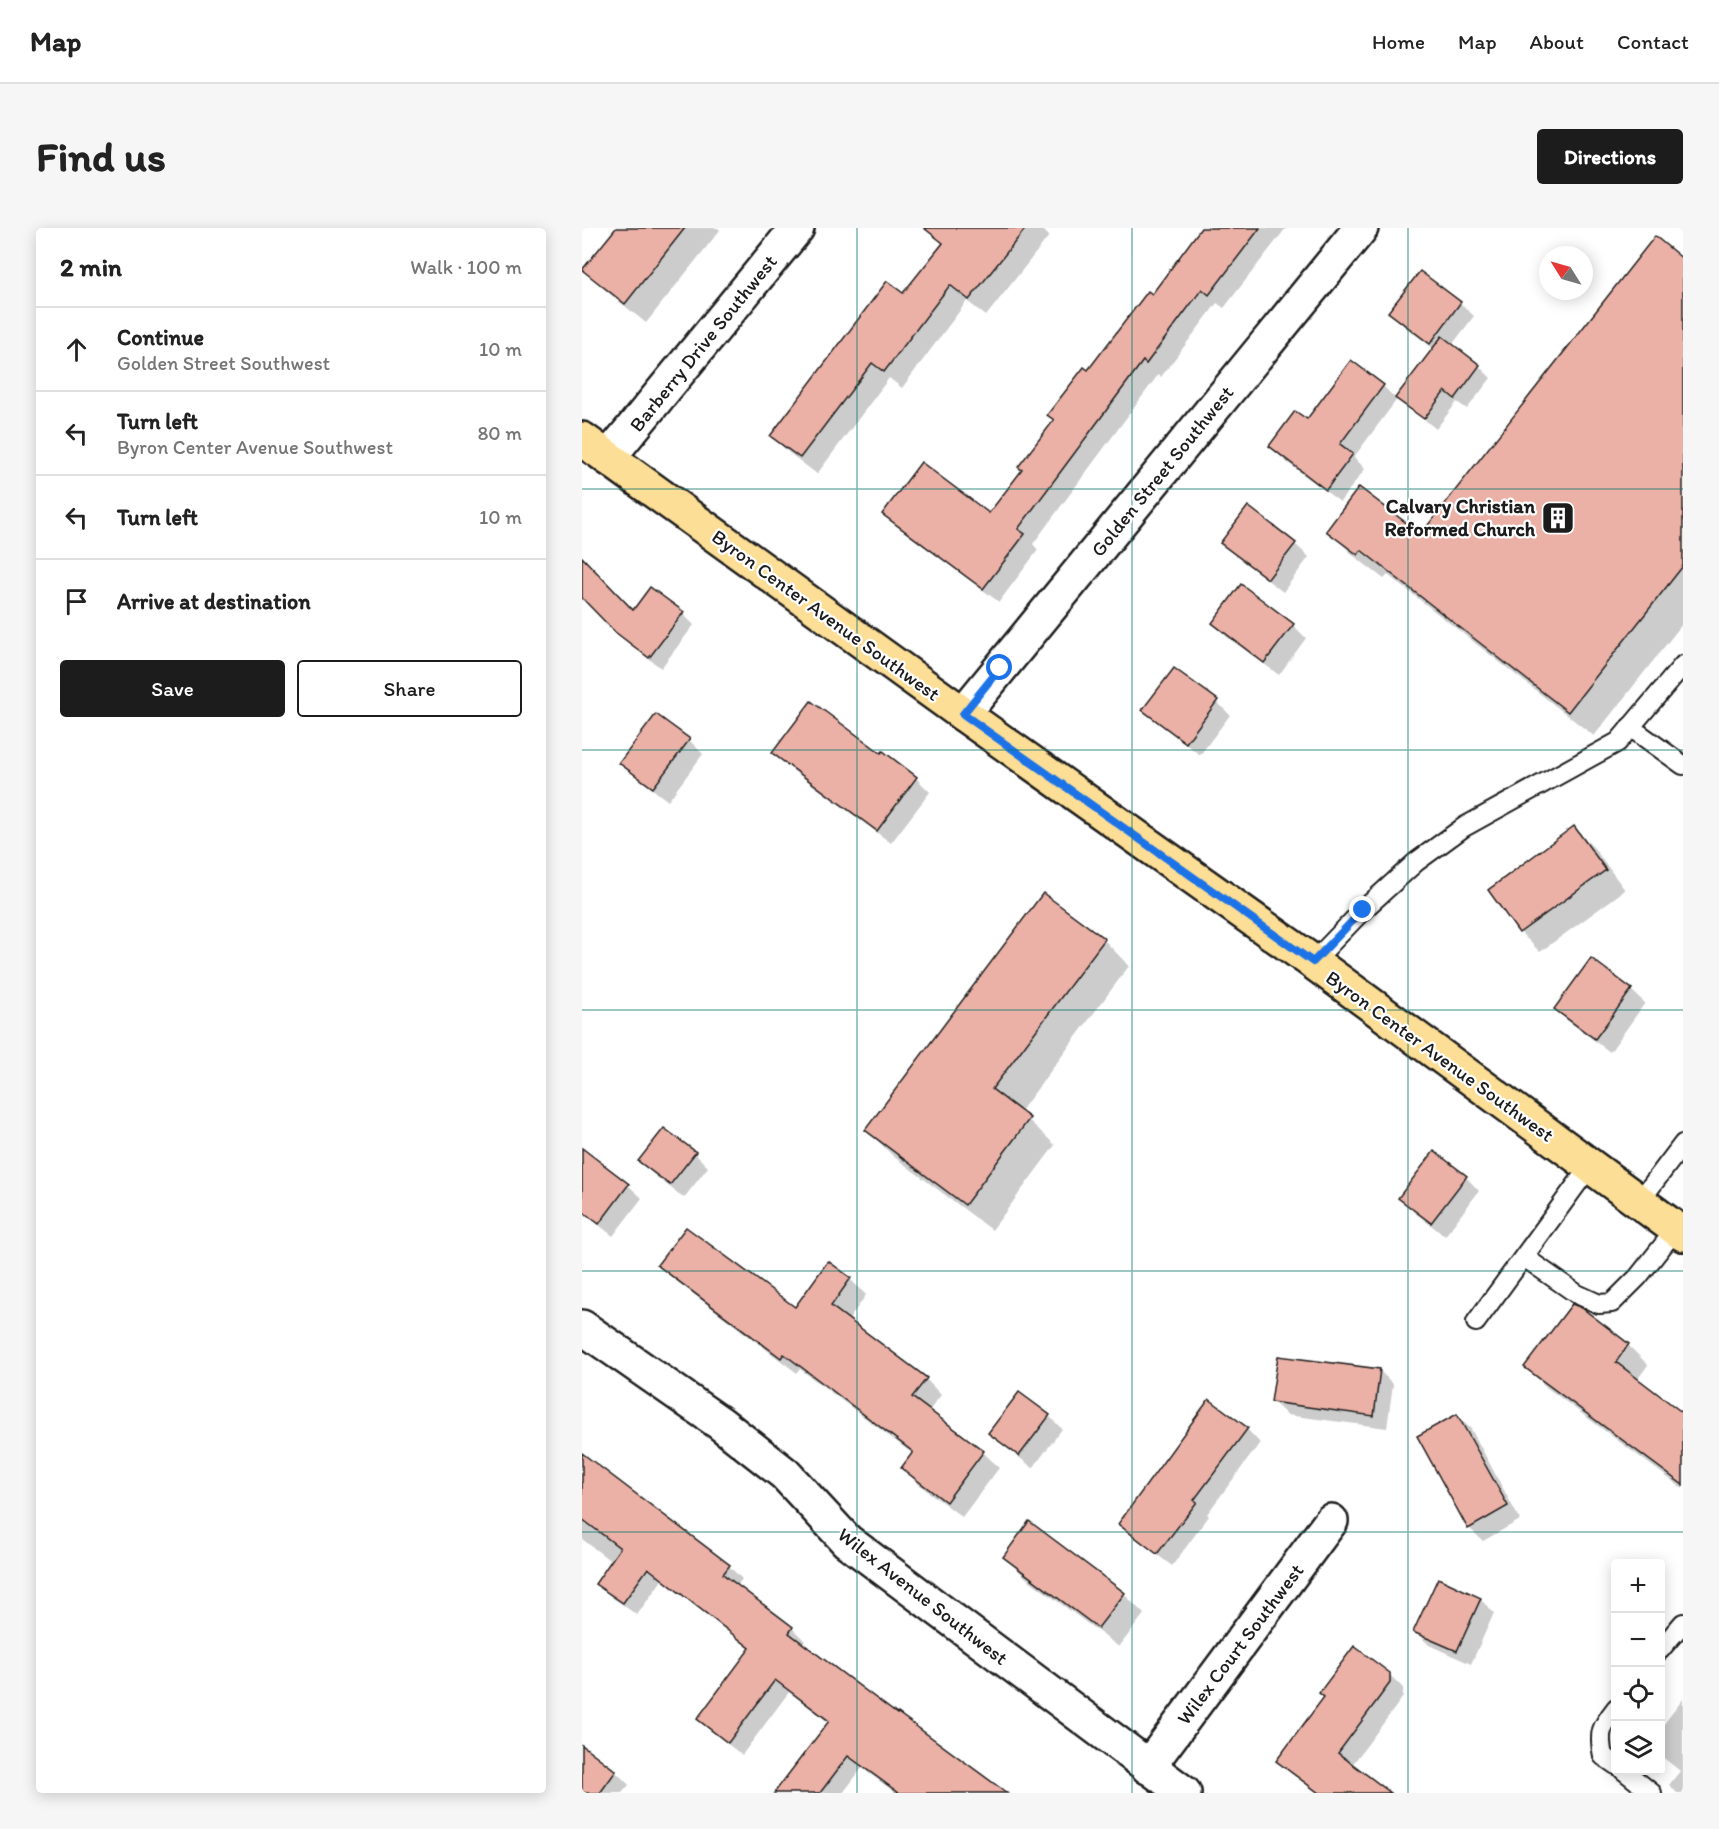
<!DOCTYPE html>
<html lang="en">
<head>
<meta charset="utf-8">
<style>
  :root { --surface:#fff; --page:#f6f6f6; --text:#222; --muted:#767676; --line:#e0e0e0; --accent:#1c1c1c }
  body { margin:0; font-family:Itim,sans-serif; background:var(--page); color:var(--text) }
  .controls { position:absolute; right:18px; bottom:18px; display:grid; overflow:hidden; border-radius:6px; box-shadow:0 3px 15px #0003 }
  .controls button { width:54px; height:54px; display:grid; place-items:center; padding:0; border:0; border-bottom:2px solid var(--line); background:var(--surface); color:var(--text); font:30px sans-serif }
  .compass { position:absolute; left:957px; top:18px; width:54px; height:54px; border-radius:50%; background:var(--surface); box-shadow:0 3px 15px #0003; rotate:307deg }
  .stop { position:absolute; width:18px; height:18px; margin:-14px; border:4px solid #1a73e8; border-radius:50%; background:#fff }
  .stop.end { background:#1a73e8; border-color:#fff; box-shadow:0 2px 6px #0008 }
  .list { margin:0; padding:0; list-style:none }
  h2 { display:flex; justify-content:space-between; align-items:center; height:78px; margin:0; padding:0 24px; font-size:26px }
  h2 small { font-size:20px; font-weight:400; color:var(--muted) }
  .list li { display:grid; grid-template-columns:39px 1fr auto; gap:18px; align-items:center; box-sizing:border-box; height:84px; padding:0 24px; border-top:2px solid var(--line) }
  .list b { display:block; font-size:22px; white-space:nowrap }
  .list p { margin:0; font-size:20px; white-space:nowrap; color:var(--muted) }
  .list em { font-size:20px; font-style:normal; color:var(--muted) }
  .actions { display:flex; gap:12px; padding:18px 24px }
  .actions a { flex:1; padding:14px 0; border:2px solid var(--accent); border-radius:6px; text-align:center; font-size:21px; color:var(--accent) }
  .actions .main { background:var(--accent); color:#fff }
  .icon { flex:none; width:33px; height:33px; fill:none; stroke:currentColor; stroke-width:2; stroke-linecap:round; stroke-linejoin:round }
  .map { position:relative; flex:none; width:1101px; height:1565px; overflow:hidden; border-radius:6px }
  header { display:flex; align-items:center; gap:36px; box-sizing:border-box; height:84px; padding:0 30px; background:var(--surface); border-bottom:2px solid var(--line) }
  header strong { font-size:28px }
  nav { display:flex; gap:33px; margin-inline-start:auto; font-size:21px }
  .intro { display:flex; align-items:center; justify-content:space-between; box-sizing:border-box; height:144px; padding:0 36px }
  h1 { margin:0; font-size:42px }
  .button { padding:15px 27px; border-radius:6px; background:var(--accent); color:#fff; font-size:21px; font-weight:700 }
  main { display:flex; gap:36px; padding:0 36px }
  aside { flex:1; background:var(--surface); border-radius:6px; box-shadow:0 3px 15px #0003 }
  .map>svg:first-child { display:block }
  .shadow { fill:#0003 }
  .building { fill:#ebb1a6; stroke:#1c1c1c; stroke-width:1.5 }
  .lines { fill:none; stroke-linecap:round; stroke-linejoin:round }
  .lane-casing { stroke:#1c1c1c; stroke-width:22 }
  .street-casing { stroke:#1c1c1c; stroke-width:38 }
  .primary-casing { stroke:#1c1c1c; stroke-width:38 }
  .lane { stroke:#fff; stroke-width:18 }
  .street { stroke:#fff; stroke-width:33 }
  .primary { stroke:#fdde96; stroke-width:33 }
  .route { stroke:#1a73e8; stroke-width:8 }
  .grid { fill:none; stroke:#0f766e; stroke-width:1.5; stroke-opacity:0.55 }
  .labels { text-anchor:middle; stroke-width:4.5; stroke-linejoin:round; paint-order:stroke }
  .street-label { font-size:20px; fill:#1c1c1c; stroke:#fff }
  .poi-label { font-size:20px; font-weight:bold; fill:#1c1c1c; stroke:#fff; text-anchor:end }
</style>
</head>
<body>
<header>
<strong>Map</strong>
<nav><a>Home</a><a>Map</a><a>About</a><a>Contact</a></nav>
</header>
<div class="intro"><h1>Find us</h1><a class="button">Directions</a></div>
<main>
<aside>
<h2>2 min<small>Walk · 100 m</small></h2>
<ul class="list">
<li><svg class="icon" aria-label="ahead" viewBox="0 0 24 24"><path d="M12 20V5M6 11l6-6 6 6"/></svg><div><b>Continue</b><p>Golden Street Southwest</p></div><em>10 m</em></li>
<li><svg class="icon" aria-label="left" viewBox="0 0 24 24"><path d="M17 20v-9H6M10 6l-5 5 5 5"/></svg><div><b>Turn left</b><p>Byron Center Avenue Southwest</p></div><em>80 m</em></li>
<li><svg class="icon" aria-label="left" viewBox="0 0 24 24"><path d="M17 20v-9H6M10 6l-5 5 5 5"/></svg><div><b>Turn left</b></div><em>10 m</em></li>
<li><svg class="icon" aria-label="arrive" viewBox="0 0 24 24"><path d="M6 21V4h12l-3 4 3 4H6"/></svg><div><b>Arrive at destination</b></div></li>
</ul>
<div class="actions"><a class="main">Save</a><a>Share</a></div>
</aside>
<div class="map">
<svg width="1101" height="1565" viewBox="0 0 1101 1565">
  <rect width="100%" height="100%" fill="#fff"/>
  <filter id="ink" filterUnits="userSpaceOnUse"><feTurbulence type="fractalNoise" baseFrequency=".0167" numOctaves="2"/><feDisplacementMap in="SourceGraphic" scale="12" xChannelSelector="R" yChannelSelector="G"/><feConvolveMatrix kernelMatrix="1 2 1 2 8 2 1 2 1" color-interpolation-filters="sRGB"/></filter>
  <g filter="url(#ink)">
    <!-- shadow -->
    <g class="shadow">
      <polygon points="36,0 136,0 138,2 64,95 23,62 2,42"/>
      <polygon points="352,0 459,0 467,8 404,88 385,73 320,160 307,150 235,246 206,224 190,208 321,67 362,17 349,4"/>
      <polygon points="621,0 704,0 642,80 635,75 579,149 576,147 451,316 456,322 417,374 317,300 302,286 408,287 441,243 507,145 570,68"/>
      <polygon points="1101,33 1101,395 1012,508 806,347 802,351 772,328 746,302 840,308"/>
      <polygon points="878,75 892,88 870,117 897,138 909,150 885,181 875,174 854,201 816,170 772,229 783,241 758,274 702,232 688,218 725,193 769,134 801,158 814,171 852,121 822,98 808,84"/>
      <polygon points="640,315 713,316 727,329 701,364 654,328"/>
      <polygon points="0,331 51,384 101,386 112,397 79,440 46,415 0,368"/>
      <polygon points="632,395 711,397 724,410 697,447 645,409"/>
      <polygon points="635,474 648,487 618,527 576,495 562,482"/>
      <polygon points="75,488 107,512 121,526 86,573 53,548 39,534"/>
      <polygon points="192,525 299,527 334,550 348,564 309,615 205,538"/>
      <polygon points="992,600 1012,620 1043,662 958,724 938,704"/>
      <polygon points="522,712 547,738 438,884 473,917 410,1002 311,928 285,902"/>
      <polygon points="1049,762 1063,775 1028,824 987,794 974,780"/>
      <polygon points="82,902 113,926 126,939 102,970 72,947 58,933"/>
      <polygon points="0,922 46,957 60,970 31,1008 0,984"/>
      <polygon points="884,949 897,963 863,1008 832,984 818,970"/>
      <polygon points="246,1035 268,1051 284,1067 266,1093 344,1151 359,1167 347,1183 401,1224 417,1240 380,1289 336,1256 321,1240 331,1226 218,1141 215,1145 93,1052 77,1037 214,1081"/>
      <polygon points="999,1082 1046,1117 1066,1137 1055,1152 1101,1187 1101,1261 964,1159 944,1139"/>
      <polygon points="797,1142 811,1156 805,1200 705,1187 691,1174"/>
      <polygon points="467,1188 480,1201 451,1240 422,1218 408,1205"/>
      <polygon points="875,1188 889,1201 938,1292 901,1313 887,1300"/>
      <polygon points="665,1201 678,1215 625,1286 627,1288 590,1338 552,1309 538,1296"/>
      <polygon points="0,1227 147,1338 160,1351 155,1358 210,1400 223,1413 220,1417 421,1565 314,1565 280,1540 261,1565 211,1565 247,1495 207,1464 160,1527 130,1504 116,1491 169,1421 80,1352 55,1387 28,1368 15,1355 30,1334 0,1311"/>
      <polygon points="423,1329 542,1366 562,1386 537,1419 443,1349"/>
      <polygon points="857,1352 898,1371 912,1385 889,1436 847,1417 833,1403"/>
      <polygon points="807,1446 821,1460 821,1469 770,1537 806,1565 735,1565 710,1546 696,1533"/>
      <polygon points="1101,1471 1101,1565 1095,1565 1087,1557 1098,1543 1078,1527 1078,1501"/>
      <polygon points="7,1524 34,1544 47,1557 40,1565 0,1565 0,1533"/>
    </g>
    <!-- building -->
    <g class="building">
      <polygon points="34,0 103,0 43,76 0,42"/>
      <polygon points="342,0 444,0 387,72 368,57 302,144 290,135 218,230 188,208 305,53 321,65 361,15"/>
      <polygon points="619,0 678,0 627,67 620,61 564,136 561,133 436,301 443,306 401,361 300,286 339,234 407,285 440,242 436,239 472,192 465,187 502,139 506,142 566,63 570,66"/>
      <polygon points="1073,8 1101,31 1101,338 986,484 779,322 776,327 744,303 777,259 839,306"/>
      <polygon points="838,43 879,74 848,116 806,84"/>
      <polygon points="860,108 898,137 873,171 863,163 842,191 813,170"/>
      <polygon points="769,132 802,157 758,216 771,226 744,262 687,218 713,183 725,191"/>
      <polygon points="666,278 714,315 686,351 638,315"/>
      <polygon points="0,329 51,382 68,359 102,384 67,430 33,404 0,370"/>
      <polygon points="659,356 712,396 682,435 630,395"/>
      <polygon points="592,440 636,472 604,515 560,482"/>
      <polygon points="229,473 299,525 301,523 335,549 295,603 190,525"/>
      <polygon points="74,486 108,511 71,560 37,535"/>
      <polygon points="992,598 1024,642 937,705 906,662"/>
      <polygon points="461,665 523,711 410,861 448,890 383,977 283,902"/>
      <polygon points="1009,730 1050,761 1013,811 972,781"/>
      <polygon points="82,900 114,924 88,957 56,933"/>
      <polygon points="0,920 47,956 17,996 0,983"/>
      <polygon points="852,923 885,948 849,995 816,970"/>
      <polygon points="104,999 213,1079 246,1033 269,1050 249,1078 345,1150 330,1169 402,1223 364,1274 319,1240 331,1224 202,1126 199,1130 75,1037"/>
      <polygon points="990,1076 1000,1080 1047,1116 1034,1134 1101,1185 1101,1257 942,1139"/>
      <polygon points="696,1128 798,1141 792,1188 689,1174"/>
      <polygon points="437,1164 468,1187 437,1228 406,1205"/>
      <polygon points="627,1171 666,1200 612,1272 615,1274 575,1326 536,1296"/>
      <polygon points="875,1186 926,1278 886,1301 835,1208"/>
      <polygon points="0,1225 148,1337 141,1346 211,1399 207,1405 315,1486 316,1485 425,1565 317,1565 266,1528 238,1565 192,1565 247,1493 193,1452 146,1515 115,1491 168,1420 66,1340 41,1375 13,1356 38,1320 0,1291"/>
      <polygon points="447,1293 543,1365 516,1400 421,1329"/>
      <polygon points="856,1350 899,1370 875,1423 831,1404"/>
      <polygon points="772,1418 808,1445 808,1455 756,1525 809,1565 737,1565 694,1533 742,1469 737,1465"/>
      <polygon points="0,1517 34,1543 18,1565 0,1565"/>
    </g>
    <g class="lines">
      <defs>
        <g id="lane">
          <polyline points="1048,499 1101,537"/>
          <polyline points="731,734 781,682 834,634 882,599 1036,514 1101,437"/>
          <polyline points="1057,974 1101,916"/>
          <polyline points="942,1029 995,1066 1017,1076 1030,1075 1056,1049 1094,1001"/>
          <polyline points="894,1094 1008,938"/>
          <polyline points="1078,1422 1101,1395"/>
          <path d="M1034,1480C1019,1499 1016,1504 1021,1528L1034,1537"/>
          <polyline points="1041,1542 1070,1565"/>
        </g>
        <g id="street">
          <polyline points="26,230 215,0"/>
          <polyline points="381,486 779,0"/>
          <polyline points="0,1099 138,1195 203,1246 265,1313 602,1565"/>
          <polyline points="566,1539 749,1293"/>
        </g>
        <polyline id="primary" points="0,211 381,486 731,734 1101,1006"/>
      </defs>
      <!-- lane casing -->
      <use href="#lane" class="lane-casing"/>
      <!-- street casing -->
      <use href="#street" class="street-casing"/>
      <!-- primary casing -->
      <use href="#primary" class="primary-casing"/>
      <!-- lane -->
      <use href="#lane" class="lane"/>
      <!-- street -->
      <use href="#street" class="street"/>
      <!-- primary -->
      <use href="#primary" class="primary"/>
    </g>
  </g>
  <g class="lines" filter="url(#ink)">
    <!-- route -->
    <polyline class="route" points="418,440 381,486 731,734 781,682"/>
  </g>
  <!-- grid -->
  <path class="grid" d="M275,0V1565M550,0V1565M826,0V1565M0,261H1101M0,522H1101M0,782H1101M0,1043H1101M0,1304H1101"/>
  <!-- icons -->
  <defs>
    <symbol id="building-square" viewBox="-11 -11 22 22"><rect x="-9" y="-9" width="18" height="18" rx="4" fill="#1c1c1c" stroke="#fff"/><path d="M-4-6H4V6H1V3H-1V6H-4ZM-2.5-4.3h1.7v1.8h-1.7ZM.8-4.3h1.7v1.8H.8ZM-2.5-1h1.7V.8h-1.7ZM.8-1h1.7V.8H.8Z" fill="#fff"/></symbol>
  </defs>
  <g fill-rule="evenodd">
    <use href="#building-square" x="957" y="271" width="38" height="38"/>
  </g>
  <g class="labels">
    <!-- street labels -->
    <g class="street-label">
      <text transform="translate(121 115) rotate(-51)" y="7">Barberry Drive Southwest</text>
      <text transform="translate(580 243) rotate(-51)" y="7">Golden Street Southwest</text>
      <text transform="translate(244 387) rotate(36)" y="7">Byron Center Avenue Southwest</text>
      <text transform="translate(858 828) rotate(36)" y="7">Byron Center Avenue Southwest</text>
      <text transform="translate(341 1368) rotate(38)" y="7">Wilex Avenue Southwest</text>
      <text transform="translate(658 1416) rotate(-53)" y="7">Wilex Court Southwest</text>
    </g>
    <!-- poi labels -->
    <g class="poi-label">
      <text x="953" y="285">Calvary Christian<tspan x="953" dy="23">Reformed Church</tspan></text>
    </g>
  </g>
</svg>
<div class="controls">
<button>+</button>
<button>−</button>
<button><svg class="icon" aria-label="locate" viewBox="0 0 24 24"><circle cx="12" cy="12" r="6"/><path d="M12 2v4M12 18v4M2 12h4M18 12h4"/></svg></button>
<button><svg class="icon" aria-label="layers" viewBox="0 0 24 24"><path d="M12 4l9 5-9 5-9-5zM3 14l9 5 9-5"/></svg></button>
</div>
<svg class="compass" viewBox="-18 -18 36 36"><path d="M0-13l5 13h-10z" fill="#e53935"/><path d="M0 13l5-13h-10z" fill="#767676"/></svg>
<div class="stop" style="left:418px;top:440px"></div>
<div class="stop end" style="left:781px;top:682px"></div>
</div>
</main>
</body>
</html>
